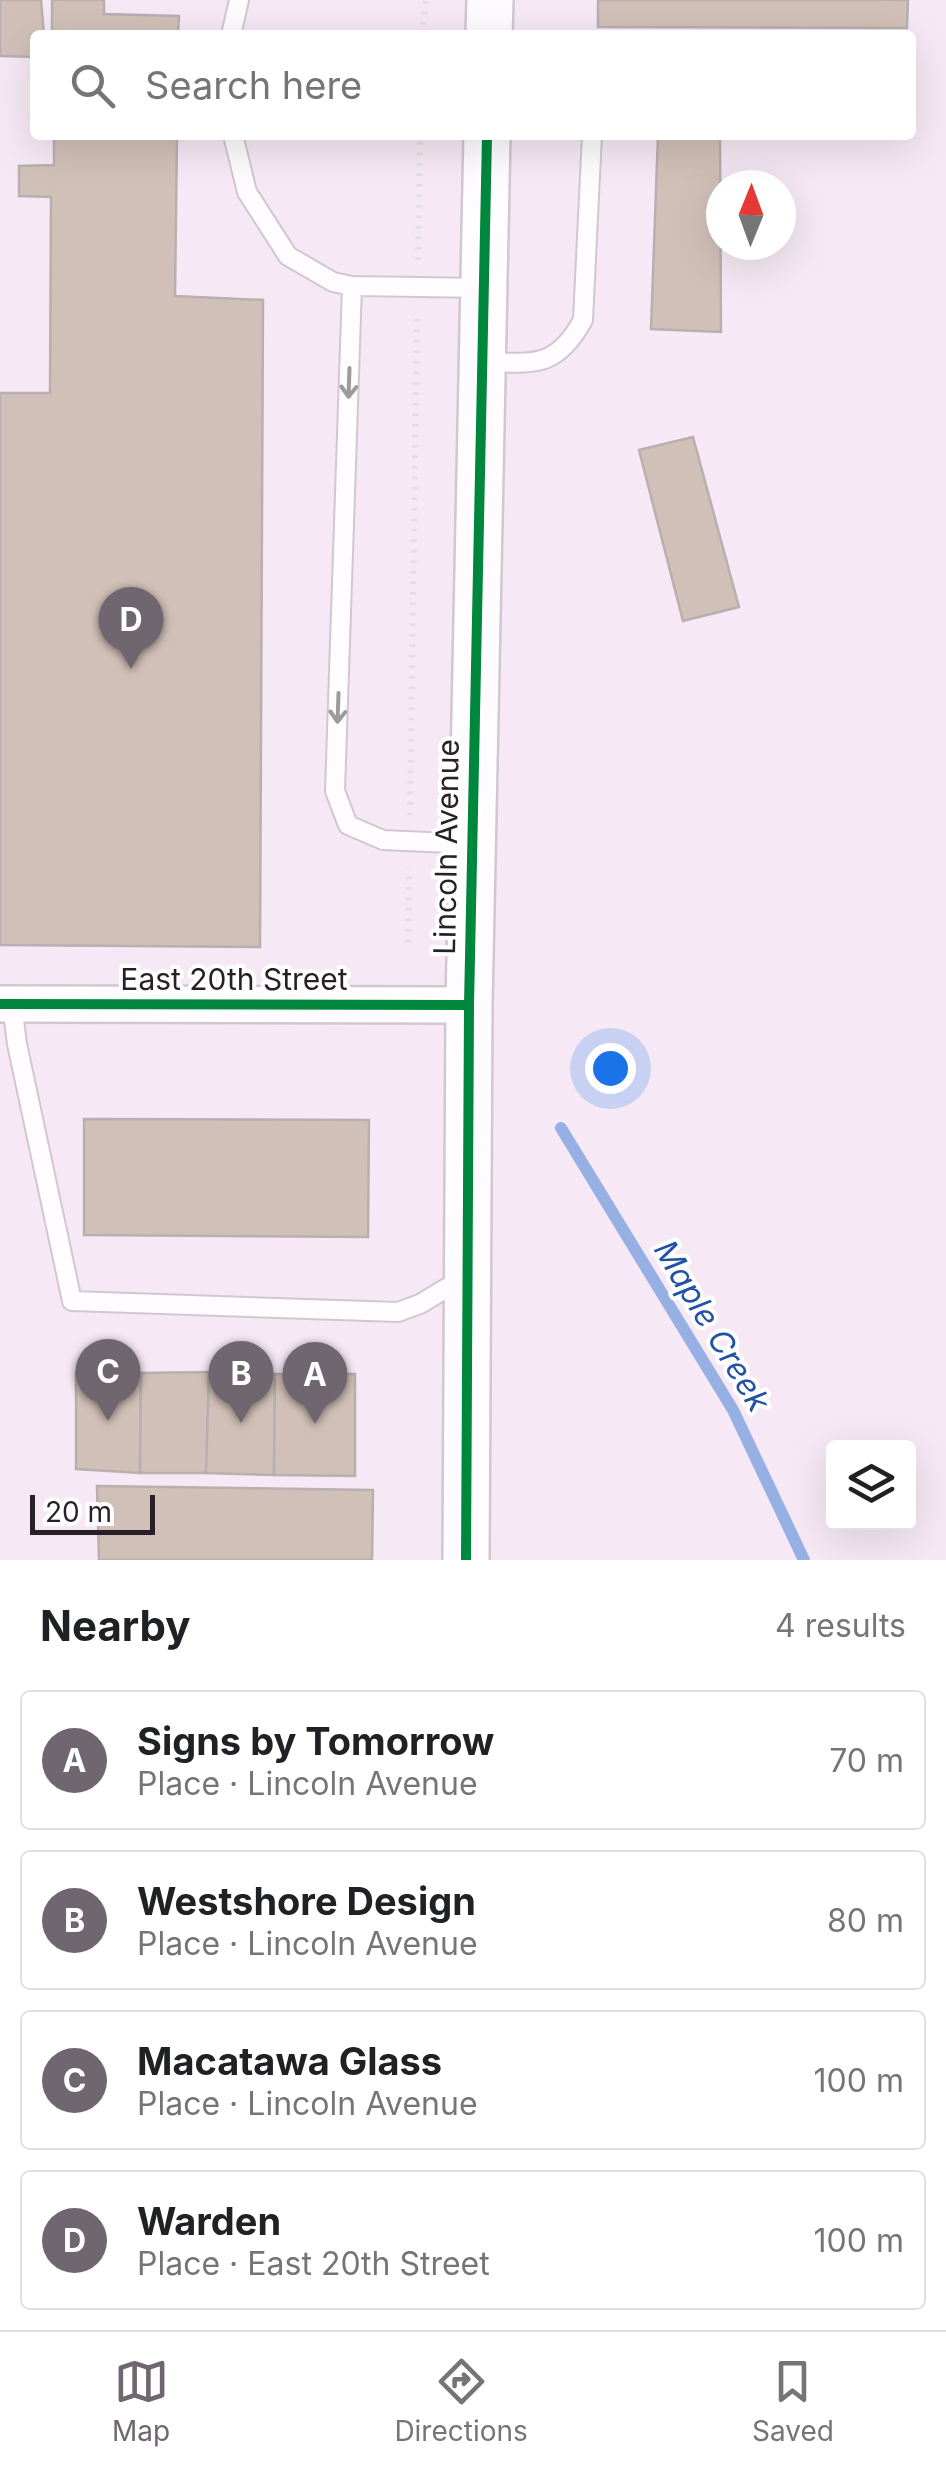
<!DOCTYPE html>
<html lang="en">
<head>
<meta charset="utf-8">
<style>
  :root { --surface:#fff; --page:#f6f6f6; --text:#202124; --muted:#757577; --line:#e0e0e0; --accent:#70666f }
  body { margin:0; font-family:Inter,sans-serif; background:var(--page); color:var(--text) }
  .controls { position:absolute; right:30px; bottom:30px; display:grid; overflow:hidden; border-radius:10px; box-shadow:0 10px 40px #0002 }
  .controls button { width:90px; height:90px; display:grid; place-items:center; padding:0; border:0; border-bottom:2px solid var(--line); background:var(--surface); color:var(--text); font:50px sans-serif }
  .compass { position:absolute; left:706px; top:170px; width:90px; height:90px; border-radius:50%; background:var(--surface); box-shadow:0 10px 40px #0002; rotate:1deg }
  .scale { position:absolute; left:30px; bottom:25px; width:125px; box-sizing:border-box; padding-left:10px; border:5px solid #281f27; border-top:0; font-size:28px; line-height:35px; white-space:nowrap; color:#281f27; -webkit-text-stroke:8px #fff; paint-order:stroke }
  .you { position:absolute; left:610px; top:1068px; width:35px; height:35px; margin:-25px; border:8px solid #fff; border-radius:50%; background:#1a73e8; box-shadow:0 0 0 15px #1a73e833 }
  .badge { display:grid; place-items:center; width:65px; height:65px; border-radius:50%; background:var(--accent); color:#fff; font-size:32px; font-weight:700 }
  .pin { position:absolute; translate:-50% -82px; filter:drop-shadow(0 2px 5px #0008) }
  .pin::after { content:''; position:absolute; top:52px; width:35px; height:30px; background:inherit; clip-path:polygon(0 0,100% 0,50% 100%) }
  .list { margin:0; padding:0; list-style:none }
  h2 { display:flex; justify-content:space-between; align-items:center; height:130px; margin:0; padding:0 40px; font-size:42px }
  h2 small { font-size:32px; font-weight:400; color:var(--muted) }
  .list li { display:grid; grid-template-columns:65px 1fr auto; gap:30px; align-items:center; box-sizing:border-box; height:140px; margin:0 20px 20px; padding:0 20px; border:2px solid var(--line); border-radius:10px }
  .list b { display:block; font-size:38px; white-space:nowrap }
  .list p { margin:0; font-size:32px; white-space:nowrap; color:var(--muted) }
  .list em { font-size:32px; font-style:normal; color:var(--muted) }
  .icon { flex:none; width:55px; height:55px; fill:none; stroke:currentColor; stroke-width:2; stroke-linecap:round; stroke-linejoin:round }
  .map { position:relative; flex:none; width:946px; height:1560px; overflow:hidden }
  .search { position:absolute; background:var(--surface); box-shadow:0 10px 40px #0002; left:30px; right:30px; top:30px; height:110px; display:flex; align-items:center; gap:25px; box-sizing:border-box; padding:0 35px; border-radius:10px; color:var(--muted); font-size:38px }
  .sheet { height:770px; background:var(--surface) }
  nav { display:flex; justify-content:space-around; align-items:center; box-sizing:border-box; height:140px; border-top:2px solid var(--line); background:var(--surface); font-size:28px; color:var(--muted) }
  nav a { display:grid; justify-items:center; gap:5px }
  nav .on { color:var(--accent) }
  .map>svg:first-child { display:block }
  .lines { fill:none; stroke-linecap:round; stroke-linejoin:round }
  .stream { stroke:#97b0e4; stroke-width:12 }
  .building { fill:#d1c0b7; stroke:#b8afb0; stroke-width:2.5 }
  .service-casing { stroke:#d1c7d1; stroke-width:22 }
  .minor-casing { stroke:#d1c7d1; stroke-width:40 }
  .tertiary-casing { stroke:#d1c7d1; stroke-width:50 }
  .path { stroke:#e2dee1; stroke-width:6; stroke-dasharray:2.5 8; stroke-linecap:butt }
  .service { stroke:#fefcfe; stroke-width:18 }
  .minor { stroke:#fefcfe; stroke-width:35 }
  .tertiary { stroke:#fefcfe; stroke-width:45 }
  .cycleway-casing { stroke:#fff; stroke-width:16 }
  .cycleway { stroke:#00873e; stroke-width:10 }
  .oneway { stroke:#9e999d }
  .labels { text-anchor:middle; stroke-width:8; stroke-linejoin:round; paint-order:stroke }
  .street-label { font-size:30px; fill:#281f27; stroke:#fff }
  .water-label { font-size:32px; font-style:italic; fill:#2152a4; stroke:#fff }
</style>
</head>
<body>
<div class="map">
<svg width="946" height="1560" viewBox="0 0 946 1560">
  <rect width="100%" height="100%" fill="#f6e9f5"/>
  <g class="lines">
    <!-- stream -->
    <polyline class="stream" points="561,1128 733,1410 804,1560"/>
  </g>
  <!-- building -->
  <g class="building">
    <polygon points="0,0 41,0 44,35 35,35 35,57 0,56"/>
    <polygon points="52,0 104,0 104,14 179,16 178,35 52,35"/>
    <polygon points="598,0 908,0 907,28 598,27"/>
    <polygon points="54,135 177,135 175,296 263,300 260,947 0,945 0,393 50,393 51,197 19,196 19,166 54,165"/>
    <polygon points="658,135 720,135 721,332 651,329"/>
    <polygon points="693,437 739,607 683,621 639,450"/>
    <polygon points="84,1119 369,1120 368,1237 84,1235"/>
    <polygon points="76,1372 141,1373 140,1473 76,1469"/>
    <polygon points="209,1372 206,1473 140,1473 141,1373"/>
    <polygon points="209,1372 275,1374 274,1475 206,1473"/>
    <polygon points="275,1374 355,1374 355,1476 274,1475"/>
    <polygon points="97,1486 373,1490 372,1560 99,1560"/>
  </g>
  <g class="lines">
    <defs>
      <g id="service">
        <polyline points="231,35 239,0"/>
        <polyline points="233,135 247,192 288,256 333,282 352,286 484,288"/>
        <polyline points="352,286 335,791 348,825 383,840 472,844"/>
        <path d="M483,362C534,363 556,369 583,320L592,135"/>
        <polyline points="12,1004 17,1044 72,1301 398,1312 420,1304 465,1277"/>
      </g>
      <polyline id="minor" points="0,1004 469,1005"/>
      <g id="tertiary">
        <polyline points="489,35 490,0"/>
        <polyline points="466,1560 469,1005 487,135"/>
      </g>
    </defs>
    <!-- service casing -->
    <use href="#service" class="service-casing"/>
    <!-- minor casing -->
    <use href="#minor" class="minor-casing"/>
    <!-- tertiary casing -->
    <use href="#tertiary" class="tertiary-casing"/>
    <!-- path -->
    <g class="path">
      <polyline points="422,35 426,0"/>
      <polyline points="418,260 420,135"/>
      <polyline points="410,815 417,313"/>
      <polyline points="408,942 409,868"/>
    </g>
    <!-- service -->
    <use href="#service" class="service"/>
    <!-- minor -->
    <use href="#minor" class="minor"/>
    <!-- tertiary -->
    <use href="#tertiary" class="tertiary"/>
    <defs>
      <g id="cycleway">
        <polyline points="0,1004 469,1005"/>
        <polyline points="466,1560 469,1005 487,135"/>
      </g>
    </defs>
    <!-- cycleway casing -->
    <use href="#cycleway" class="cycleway-casing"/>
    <!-- cycleway -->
    <use href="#cycleway" class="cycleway"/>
  </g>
  <!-- one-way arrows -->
  <defs><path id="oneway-shaft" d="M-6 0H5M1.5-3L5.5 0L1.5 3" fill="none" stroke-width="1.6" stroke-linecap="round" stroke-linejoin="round" transform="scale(2.5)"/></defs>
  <g class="oneway">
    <use href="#oneway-shaft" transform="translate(349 383) rotate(92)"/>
    <use href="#oneway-shaft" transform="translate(338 708) rotate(92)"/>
  </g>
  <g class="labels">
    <!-- street labels -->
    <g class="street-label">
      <text transform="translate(447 847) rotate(-89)" y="10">Lincoln Avenue</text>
      <text x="234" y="990">East 20th Street</text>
    </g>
    <!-- water labels -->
    <g class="water-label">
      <text transform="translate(712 1326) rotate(59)" y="11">Maple Creek</text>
    </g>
  </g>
</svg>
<div class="controls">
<button><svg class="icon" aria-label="layers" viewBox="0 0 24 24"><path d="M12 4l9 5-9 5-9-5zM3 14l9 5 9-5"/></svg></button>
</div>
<svg class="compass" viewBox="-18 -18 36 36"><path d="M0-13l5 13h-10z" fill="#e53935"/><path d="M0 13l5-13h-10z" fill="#757577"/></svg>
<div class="scale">20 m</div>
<div class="you"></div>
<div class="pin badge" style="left:315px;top:1424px">A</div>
<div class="pin badge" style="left:241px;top:1423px">B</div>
<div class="pin badge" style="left:108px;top:1421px">C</div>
<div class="pin badge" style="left:131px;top:669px">D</div>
<div class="search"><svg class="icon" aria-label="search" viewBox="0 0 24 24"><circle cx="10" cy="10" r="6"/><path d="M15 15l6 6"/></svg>Search here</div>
</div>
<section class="sheet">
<h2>Nearby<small>4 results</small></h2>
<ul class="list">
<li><span class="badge">A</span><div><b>Signs by Tomorrow</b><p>Place · Lincoln Avenue</p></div><em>70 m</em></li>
<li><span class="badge">B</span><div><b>Westshore Design</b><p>Place · Lincoln Avenue</p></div><em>80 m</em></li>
<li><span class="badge">C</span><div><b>Macatawa Glass</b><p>Place · Lincoln Avenue</p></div><em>100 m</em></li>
<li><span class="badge">D</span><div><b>Warden</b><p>Place · East 20th Street</p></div><em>100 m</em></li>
</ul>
</section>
<nav>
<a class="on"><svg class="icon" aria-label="map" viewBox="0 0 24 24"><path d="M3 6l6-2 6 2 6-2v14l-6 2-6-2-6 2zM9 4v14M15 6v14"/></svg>Map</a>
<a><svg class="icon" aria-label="directions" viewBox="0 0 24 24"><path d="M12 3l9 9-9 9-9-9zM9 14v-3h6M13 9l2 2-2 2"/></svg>Directions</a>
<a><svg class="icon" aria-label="saved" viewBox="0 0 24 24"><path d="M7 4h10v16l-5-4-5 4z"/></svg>Saved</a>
</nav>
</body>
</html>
